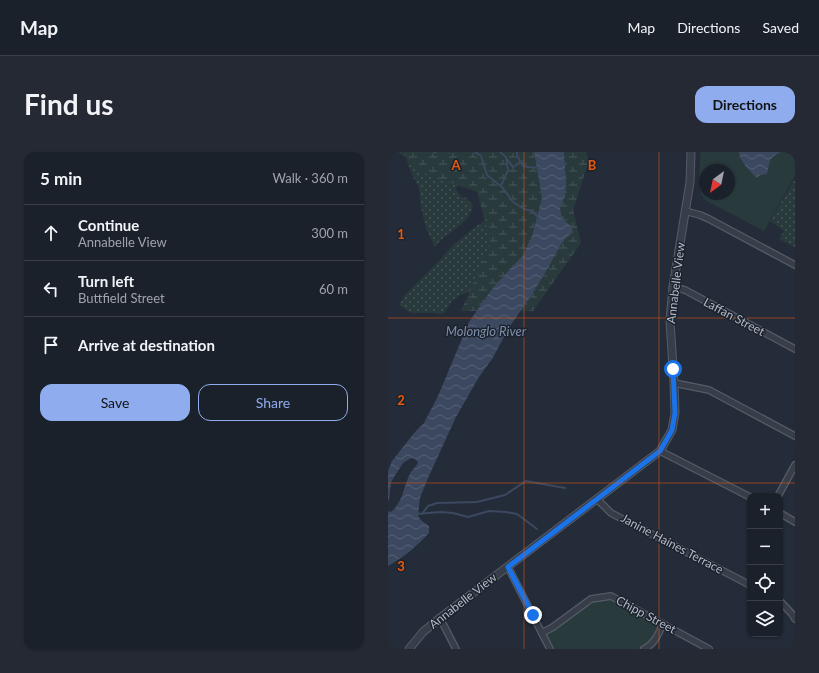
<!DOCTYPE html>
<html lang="en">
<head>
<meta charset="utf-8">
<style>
  :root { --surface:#1b212b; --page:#242933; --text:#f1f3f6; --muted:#a0a3a9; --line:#393e47; --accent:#8fadee }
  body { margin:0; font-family:Lato,sans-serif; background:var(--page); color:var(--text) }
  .controls { position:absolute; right:12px; bottom:12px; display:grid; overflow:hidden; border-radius:8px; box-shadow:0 1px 3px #0004 }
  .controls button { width:36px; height:36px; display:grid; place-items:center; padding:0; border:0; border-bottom:1px solid var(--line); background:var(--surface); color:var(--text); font:20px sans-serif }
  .compass { position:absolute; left:311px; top:12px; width:36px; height:36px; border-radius:50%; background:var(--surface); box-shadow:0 1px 3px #0004; rotate:213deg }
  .stop { position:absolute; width:12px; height:12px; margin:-9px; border:3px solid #1a73e8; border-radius:50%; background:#fff }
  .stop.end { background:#1a73e8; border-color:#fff; box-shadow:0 1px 4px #0008 }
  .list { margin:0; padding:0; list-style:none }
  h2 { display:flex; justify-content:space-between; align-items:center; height:52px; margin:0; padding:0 16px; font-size:17px }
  h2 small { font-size:13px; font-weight:400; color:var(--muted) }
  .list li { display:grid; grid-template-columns:26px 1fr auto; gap:12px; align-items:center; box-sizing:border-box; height:56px; padding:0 16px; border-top:1px solid var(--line) }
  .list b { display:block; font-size:15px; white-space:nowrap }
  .list p { margin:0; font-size:13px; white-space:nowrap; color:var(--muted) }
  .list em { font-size:13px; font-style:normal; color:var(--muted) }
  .actions { display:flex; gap:8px; padding:12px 16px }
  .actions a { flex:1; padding:9px 0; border:1px solid var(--accent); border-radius:12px; text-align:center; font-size:14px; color:var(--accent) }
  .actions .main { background:var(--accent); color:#111 }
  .icon { flex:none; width:22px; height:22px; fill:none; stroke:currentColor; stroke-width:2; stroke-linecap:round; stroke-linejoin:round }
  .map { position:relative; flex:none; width:407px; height:497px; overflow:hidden; border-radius:12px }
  header { display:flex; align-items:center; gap:24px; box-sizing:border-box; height:56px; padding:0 20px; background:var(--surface); border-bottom:1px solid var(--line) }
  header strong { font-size:19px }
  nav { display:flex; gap:22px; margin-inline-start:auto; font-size:14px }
  .intro { display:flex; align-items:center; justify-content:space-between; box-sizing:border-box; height:96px; padding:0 24px }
  h1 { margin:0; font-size:28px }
  .button { padding:10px 18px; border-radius:12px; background:var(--accent); color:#111; font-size:14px; font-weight:700 }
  main { display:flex; gap:24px; padding:0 24px }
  aside { flex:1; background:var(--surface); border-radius:12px; box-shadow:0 1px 3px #0004 }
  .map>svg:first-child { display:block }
  .grass { fill:url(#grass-dots) }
  .wetland { fill:url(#wetland-marsh) }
  .park { fill:#293a3c; fill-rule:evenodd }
  .water { fill:url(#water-waves) }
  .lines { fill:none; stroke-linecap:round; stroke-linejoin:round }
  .stream { stroke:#3b4860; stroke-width:2 }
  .minor-casing { stroke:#565c67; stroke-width:8 }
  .tertiary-casing { stroke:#565c67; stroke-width:9 }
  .minor { stroke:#383e49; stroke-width:5.5 }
  .tertiary { stroke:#383e49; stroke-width:7 }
  .route { stroke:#1a73e8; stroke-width:5 }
  .grid { fill:none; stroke:#e8590c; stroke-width:1; stroke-opacity:0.55 }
  .labels { text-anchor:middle; stroke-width:3; stroke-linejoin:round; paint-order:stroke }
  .street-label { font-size:12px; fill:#b3b9c5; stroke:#1d232e }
  .water-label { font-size:13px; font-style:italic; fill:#7d8eaa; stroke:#1d232e }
  .grid-label { font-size:13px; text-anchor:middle; font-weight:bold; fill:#e8590c; stroke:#1d232e; stroke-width:3; stroke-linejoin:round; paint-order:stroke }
</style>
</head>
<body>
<header>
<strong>Map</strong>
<nav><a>Map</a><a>Directions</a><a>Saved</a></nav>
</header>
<div class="intro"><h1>Find us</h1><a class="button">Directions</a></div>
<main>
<aside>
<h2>5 min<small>Walk · 360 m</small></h2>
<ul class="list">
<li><svg class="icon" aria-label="ahead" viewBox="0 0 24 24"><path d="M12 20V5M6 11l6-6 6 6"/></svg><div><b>Continue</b><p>Annabelle View</p></div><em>300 m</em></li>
<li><svg class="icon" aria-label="left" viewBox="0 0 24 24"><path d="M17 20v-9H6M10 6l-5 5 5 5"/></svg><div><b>Turn left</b><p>Buttfield Street</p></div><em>60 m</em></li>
<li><svg class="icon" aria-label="arrive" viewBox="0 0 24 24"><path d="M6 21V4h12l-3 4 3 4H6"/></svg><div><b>Arrive at destination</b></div></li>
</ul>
<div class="actions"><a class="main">Save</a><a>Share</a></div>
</aside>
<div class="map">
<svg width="407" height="497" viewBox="0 0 407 497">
  <defs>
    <pattern id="grass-dots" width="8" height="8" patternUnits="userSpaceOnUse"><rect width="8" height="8" fill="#293a3c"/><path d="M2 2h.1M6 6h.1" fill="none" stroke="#465457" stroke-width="1.8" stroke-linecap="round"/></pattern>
    <pattern id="wetland-marsh" width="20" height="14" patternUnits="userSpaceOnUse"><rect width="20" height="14" fill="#293a3c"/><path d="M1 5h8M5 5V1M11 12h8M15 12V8" fill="none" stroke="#465457"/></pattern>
    <pattern id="water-waves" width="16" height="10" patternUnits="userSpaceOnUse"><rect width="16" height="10" fill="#3b4860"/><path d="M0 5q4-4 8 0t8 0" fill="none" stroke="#556075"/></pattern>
  </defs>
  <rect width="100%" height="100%" fill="#242c39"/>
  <!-- grass -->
  <g class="grass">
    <path d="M10,0H38L71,33L67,36L73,45H77L85,53C81,74 58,79 47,95L38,76L34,60L31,36L23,20L18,6Z"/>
    <polygon points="407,27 407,95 391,87 396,79 382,69"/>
    <path d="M126,59L82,140C67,143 63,150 55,162L47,161H23L11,153L18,142L52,108L65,93L90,73L97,69Z"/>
  </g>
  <!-- wetland -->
  <polygon class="wetland" points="16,0 198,0 201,8 185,58 193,91 145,159 73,159 103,92 89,40 35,21"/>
  <!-- park -->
  <g class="park">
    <path d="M312,0H407V24L376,79L317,48C306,35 314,15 312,0ZM317,18H341V42H317Z"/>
    <polygon points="223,444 275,472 268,487 256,497 162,497 154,481 203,447"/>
  </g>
  <!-- water -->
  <g class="water">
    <path d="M146,0H176L178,31L177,44L172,56L174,67L183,74L185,80L177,87L172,94L160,116L143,144L122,174L104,207L91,225L68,265L40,326L32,346L30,364L34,369L41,374V381C29,394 15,406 0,414V359L3,360C16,349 15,334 23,320C25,317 29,314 30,310L27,307L23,306L15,311L3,330L1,347L0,350V319L4,309L27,280L36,271L50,244L81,170L104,137L135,103L144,84L154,46L149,16Z"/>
    <path d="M351,0H393C380,6 382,10 379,22L372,23L369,26C363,20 351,9 351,0Z"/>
  </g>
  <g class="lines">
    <!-- stream -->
    <g class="stream">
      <polyline points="46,0 48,0"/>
      <polyline points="87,0 93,4 99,23 115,36 125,50 136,57 144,59 150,65"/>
      <polyline points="112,0 118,5 120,18 113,34"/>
      <polyline points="129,0 129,3 135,14 140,15 152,16"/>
      <polyline points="118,6 125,15 132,10"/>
      <polyline points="28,362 53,360 65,361 80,365 101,359 118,360 129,362 149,377"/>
      <polyline points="34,362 40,354 49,351 89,350 117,343 138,329 177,336"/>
    </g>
    <defs>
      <g id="minor">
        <polyline points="297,59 312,63 321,67 407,113"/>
        <polyline points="285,135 297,138 407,197"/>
        <polyline points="286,231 321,238 407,284"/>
        <polyline points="272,299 362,345"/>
        <polyline points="390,344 407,313"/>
        <polyline points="209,347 223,361 362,433"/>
        <polyline points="392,361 407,370"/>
        <polyline points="120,415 162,497"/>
        <polyline points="392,449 404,462 407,467"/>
        <polyline points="52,466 68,497"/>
        <polyline points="154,481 165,475 203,447 223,444 321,497"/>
        <path d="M256,497C267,492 270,482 275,472"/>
      </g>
      <polyline id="tertiary" points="21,497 35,480 52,466 272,299 284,278 287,261 286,231 282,169 285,135 302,30 303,0"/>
    </defs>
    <!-- minor casing -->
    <use href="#minor" class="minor-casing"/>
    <!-- tertiary casing -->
    <use href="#tertiary" class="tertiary-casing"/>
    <!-- minor -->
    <use href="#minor" class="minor"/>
    <!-- tertiary -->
    <use href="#tertiary" class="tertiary"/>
  </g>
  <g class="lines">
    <!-- route -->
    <polyline class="route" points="145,463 120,415 272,299 284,278 287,261 285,217"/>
  </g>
  <!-- grid -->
  <path class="grid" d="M136,0V497M271,0V497M0,166H407M0,331H407"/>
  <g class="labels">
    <!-- street labels -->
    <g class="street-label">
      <text transform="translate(288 131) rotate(-83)" y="4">Annabelle View</text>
      <text transform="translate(346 165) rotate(28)" y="4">Laffan Street</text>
      <text transform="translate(284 392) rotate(28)" y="4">Janine Haines Terrace</text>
      <text transform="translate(75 449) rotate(-38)" y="4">Annabelle View</text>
      <text transform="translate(258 463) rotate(28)" y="4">Chipp Street</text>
    </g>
    <!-- water labels -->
    <g class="water-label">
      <text x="98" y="184">Molonglo River</text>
    </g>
  </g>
  <g class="grid-label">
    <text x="68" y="18">A</text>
    <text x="204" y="18">B</text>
    <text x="13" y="87">1</text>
    <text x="13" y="253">2</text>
    <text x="13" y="419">3</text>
  </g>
</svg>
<div class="controls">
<button>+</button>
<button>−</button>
<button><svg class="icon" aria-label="locate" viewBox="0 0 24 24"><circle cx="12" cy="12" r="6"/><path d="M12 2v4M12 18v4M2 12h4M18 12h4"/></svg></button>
<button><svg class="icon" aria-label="layers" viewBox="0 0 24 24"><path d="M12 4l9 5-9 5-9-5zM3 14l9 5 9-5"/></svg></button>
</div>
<svg class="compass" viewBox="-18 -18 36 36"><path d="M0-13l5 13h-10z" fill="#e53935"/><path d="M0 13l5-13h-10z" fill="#a0a3a9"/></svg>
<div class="stop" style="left:285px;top:217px"></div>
<div class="stop end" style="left:145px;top:463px"></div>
</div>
</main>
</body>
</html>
